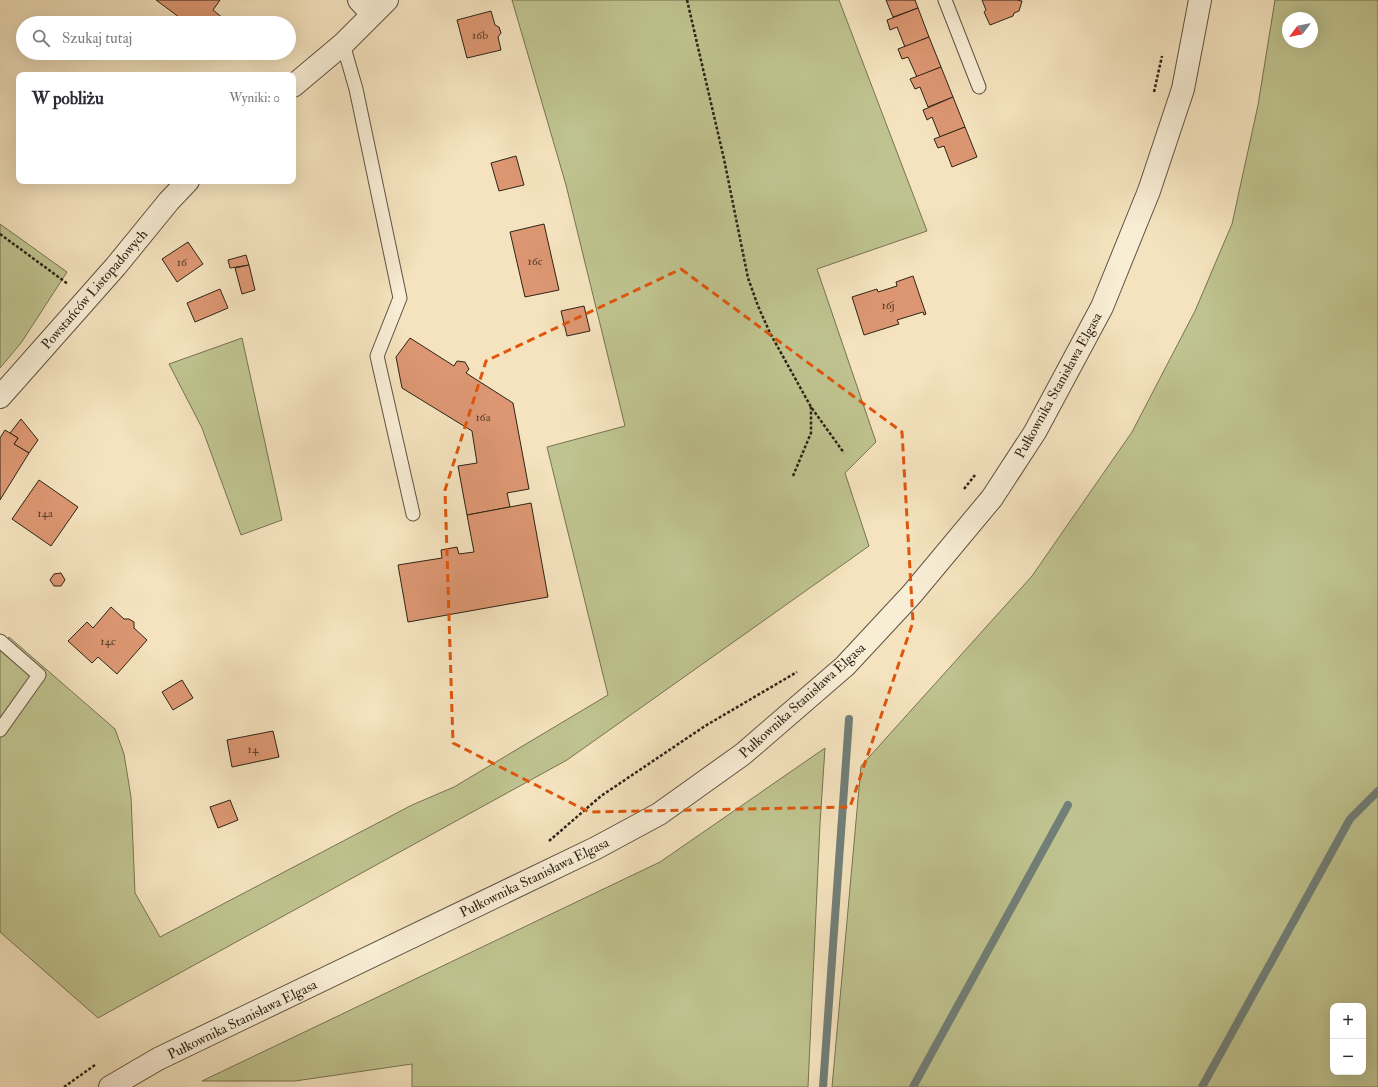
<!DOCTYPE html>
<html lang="pl">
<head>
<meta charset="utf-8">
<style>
  :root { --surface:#fff; --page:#f7f7f7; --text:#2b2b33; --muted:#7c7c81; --line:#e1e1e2 }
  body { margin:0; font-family:"IM FELL Double Pica",serif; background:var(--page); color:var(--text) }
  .controls { position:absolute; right:12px; bottom:12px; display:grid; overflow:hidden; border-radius:8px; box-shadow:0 4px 16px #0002 }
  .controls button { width:36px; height:36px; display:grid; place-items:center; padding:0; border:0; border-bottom:1px solid var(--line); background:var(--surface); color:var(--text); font:20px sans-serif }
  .compass { position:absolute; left:1282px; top:12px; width:36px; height:36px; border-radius:50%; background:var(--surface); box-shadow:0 4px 16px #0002; rotate:238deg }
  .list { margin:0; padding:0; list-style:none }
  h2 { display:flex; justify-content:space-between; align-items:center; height:52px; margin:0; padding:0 16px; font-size:17px }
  h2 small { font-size:13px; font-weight:400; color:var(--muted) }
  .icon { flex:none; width:22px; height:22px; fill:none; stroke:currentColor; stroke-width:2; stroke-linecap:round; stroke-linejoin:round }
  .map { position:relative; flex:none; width:1378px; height:1087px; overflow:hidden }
  .search { position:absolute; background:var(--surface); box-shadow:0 4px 16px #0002; left:16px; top:16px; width:280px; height:44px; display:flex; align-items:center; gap:10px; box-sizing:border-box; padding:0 14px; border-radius:22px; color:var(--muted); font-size:15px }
  .panel { position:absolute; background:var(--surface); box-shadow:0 4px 16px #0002; left:16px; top:72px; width:280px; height:112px; border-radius:8px }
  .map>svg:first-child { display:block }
  .green { fill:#bfc38f; stroke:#767353; fill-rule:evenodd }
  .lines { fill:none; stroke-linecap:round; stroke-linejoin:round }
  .stream { stroke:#717f78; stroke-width:8 }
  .building { fill:#dc9772; stroke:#2e2317 }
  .service-casing { stroke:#605341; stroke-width:15 }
  .minor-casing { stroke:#605341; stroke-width:24 }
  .tertiary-casing { stroke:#605341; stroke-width:24 }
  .path { stroke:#2e2317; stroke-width:2.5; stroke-dasharray:3 2; stroke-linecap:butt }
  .service { stroke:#f8edd5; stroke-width:13 }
  .minor { stroke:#f8edd5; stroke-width:22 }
  .tertiary { stroke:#f8edd5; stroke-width:22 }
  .marked { fill:none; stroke:#df560d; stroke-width:3; stroke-dasharray:8 5; stroke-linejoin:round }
  .labels { text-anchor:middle; stroke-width:3; stroke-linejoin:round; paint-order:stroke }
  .number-label { font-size:12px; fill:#5a402e }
  .street-label { font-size:14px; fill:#2e2317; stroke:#f8edd5 }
</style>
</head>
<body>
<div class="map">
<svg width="1378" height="1087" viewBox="0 0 1378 1087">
  <rect width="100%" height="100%" fill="#f4e3be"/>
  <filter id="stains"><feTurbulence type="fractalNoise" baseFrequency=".005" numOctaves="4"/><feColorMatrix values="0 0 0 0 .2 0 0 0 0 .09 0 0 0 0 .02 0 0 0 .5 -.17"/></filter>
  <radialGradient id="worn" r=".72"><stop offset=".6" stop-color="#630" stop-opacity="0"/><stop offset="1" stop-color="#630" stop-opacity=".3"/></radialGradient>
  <!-- green -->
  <g class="green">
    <polygon points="512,0 839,0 927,231 817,269 876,442 845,473 869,546 567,760 98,1018 0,932 0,651 9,637 115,729 124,754 131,797 135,893 160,937 412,805 454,787 608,695 547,447 625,426 566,185"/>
    <path d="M1275,0H1378V1087H832L861,766L1032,576L1132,432L1195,311L1232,224L1258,105ZM1288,18H1312V42H1288ZM1333,1006H1363V1072H1333Z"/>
    <polygon points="0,224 67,272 21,343 0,368"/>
    <polygon points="242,338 282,520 241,535 202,428 169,364"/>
    <polygon points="825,748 820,824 808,1087 412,1087 412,1064 295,1081 202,1081 660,862"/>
  </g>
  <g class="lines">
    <!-- stream -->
    <g class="stream">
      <polyline points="823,1087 849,719"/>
      <polyline points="913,1087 1068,805"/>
      <polyline points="1202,1087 1350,819 1378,791"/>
    </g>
  </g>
  <!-- building -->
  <g class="building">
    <polygon points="156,0 220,0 213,10 229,23 187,23"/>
    <polygon points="886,0 915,0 918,8 893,17"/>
    <polygon points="982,0 1017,0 1022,1 1019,11 1014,13 1013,16 990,25 984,12 986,10"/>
    <polygon points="918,8 929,37 905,47 897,27 890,30 887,20"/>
    <polygon points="491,11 495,25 499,27 501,33 498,37 501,50 467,58 457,20"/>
    <polygon points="929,37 941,67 917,77 908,57 902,59 898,49"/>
    <polygon points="941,67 953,97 928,107 920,87 915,89 910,79"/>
    <polygon points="953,97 965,127 940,137 932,117 927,120 923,110"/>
    <polygon points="965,127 977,157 952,167 944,146 938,148 934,139"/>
    <polygon points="516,156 524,185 499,191 491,163"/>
    <polygon points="544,224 559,290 525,297 510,232"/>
    <polygon points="188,242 203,264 177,282 162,259"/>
    <polygon points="246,255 249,265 230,268 228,260"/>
    <polygon points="249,265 255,290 242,294 235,268"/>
    <polygon points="913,276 926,314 924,315 923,312 897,320 899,324 864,335 852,297 877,289 878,292 897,286 896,282"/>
    <polygon points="220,289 228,308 195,322 187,303"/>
    <polygon points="584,306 590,331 567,336 561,311"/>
    <polygon points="410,338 454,366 457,361 465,362 469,369 466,373 513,403 529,489 507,493 510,507 467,515 458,466 477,463 472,431 402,388 396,357"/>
    <polygon points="21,419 38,440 29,453 14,444 18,438 10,433"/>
    <polygon points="5,430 18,438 14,444 29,453 0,500 0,438"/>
    <polygon points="39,480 78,507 51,546 12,519"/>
    <polygon points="531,503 548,597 408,622 398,565 442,558 441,550 457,547 459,554 474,552 467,515"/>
    <polygon points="61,573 65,580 61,586 54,586 50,580 54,574"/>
    <polygon points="111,607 124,619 129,619 134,622 134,628 147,640 117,674 98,657 92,663 68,641 87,622 93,628"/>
    <polygon points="182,680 193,698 173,710 162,692"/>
    <polygon points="273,731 279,757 232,767 227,740"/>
    <polygon points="230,800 238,820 218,828 210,807"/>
  </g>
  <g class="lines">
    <defs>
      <g id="service">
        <polyline points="945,0 979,87"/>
        <polyline points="343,44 356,89 400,298 377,356 413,514"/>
        <polyline points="0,641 39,675 0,730"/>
      </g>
      <g id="minor">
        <polyline points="359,0 372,14"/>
        <polyline points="293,86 343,44 387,0"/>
        <polyline points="0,397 116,266 169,201 188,181"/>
      </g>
      <polyline id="tertiary" points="110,1087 158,1059 596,848 659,814 743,754 845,666 912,594 992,498 1035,432 1102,307 1149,191 1183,89 1200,0"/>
    </defs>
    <!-- service casing -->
    <use href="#service" class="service-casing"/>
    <!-- minor casing -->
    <use href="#minor" class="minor-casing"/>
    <!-- tertiary casing -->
    <use href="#tertiary" class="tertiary-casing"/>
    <!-- path -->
    <g class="path">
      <polyline points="687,0 724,159 748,278 758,306 770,333 811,407 844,453"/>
      <polyline points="1154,92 1162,56"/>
      <polyline points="0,234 68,284"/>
      <polyline points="793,476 811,433 811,407"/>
      <polyline points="964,489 975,475"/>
      <polyline points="549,841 601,796 705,726 797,672"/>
      <polyline points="64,1087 95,1065"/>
    </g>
    <!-- service -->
    <use href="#service" class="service"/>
    <!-- minor -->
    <use href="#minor" class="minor"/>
    <!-- tertiary -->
    <use href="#tertiary" class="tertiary"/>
  </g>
  <!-- marked area -->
  <path class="marked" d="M681,269L902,432L913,622L850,807L589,812L453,743L445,490L486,361Z"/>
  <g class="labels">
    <!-- number labels -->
    <g class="number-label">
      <text x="480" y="39">16b</text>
      <text x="535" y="265">16c</text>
      <text x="182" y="266">16</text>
      <text x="888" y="309">16j</text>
      <text x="483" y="421">16a</text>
      <text x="45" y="517">14a</text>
      <text x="108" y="645">14c</text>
      <text x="253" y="753">14</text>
    </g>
    <!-- street labels -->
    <g class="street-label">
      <text transform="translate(94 289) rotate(-49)" y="5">Powstańców Listopadowych</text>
      <text transform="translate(1058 385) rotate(-61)" y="5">Pułkownika Stanisława Elgasa</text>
      <text transform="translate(802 700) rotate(-42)" y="5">Pułkownika Stanisława Elgasa</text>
      <text transform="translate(534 877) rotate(-26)" y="5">Pułkownika Stanisława Elgasa</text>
      <text transform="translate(242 1019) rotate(-26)" y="5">Pułkownika Stanisława Elgasa</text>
    </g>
  </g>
  <rect width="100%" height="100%" filter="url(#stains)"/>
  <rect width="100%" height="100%" fill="url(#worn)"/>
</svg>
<div class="controls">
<button>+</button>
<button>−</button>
</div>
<svg class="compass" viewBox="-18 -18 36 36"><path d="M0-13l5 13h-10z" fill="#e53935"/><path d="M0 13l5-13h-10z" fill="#7c7c81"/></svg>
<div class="search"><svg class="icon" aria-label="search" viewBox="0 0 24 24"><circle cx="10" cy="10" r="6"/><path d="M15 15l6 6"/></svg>Szukaj tutaj</div>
<section class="panel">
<h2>W pobliżu<small>Wyniki: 0</small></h2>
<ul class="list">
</ul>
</section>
</div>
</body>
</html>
